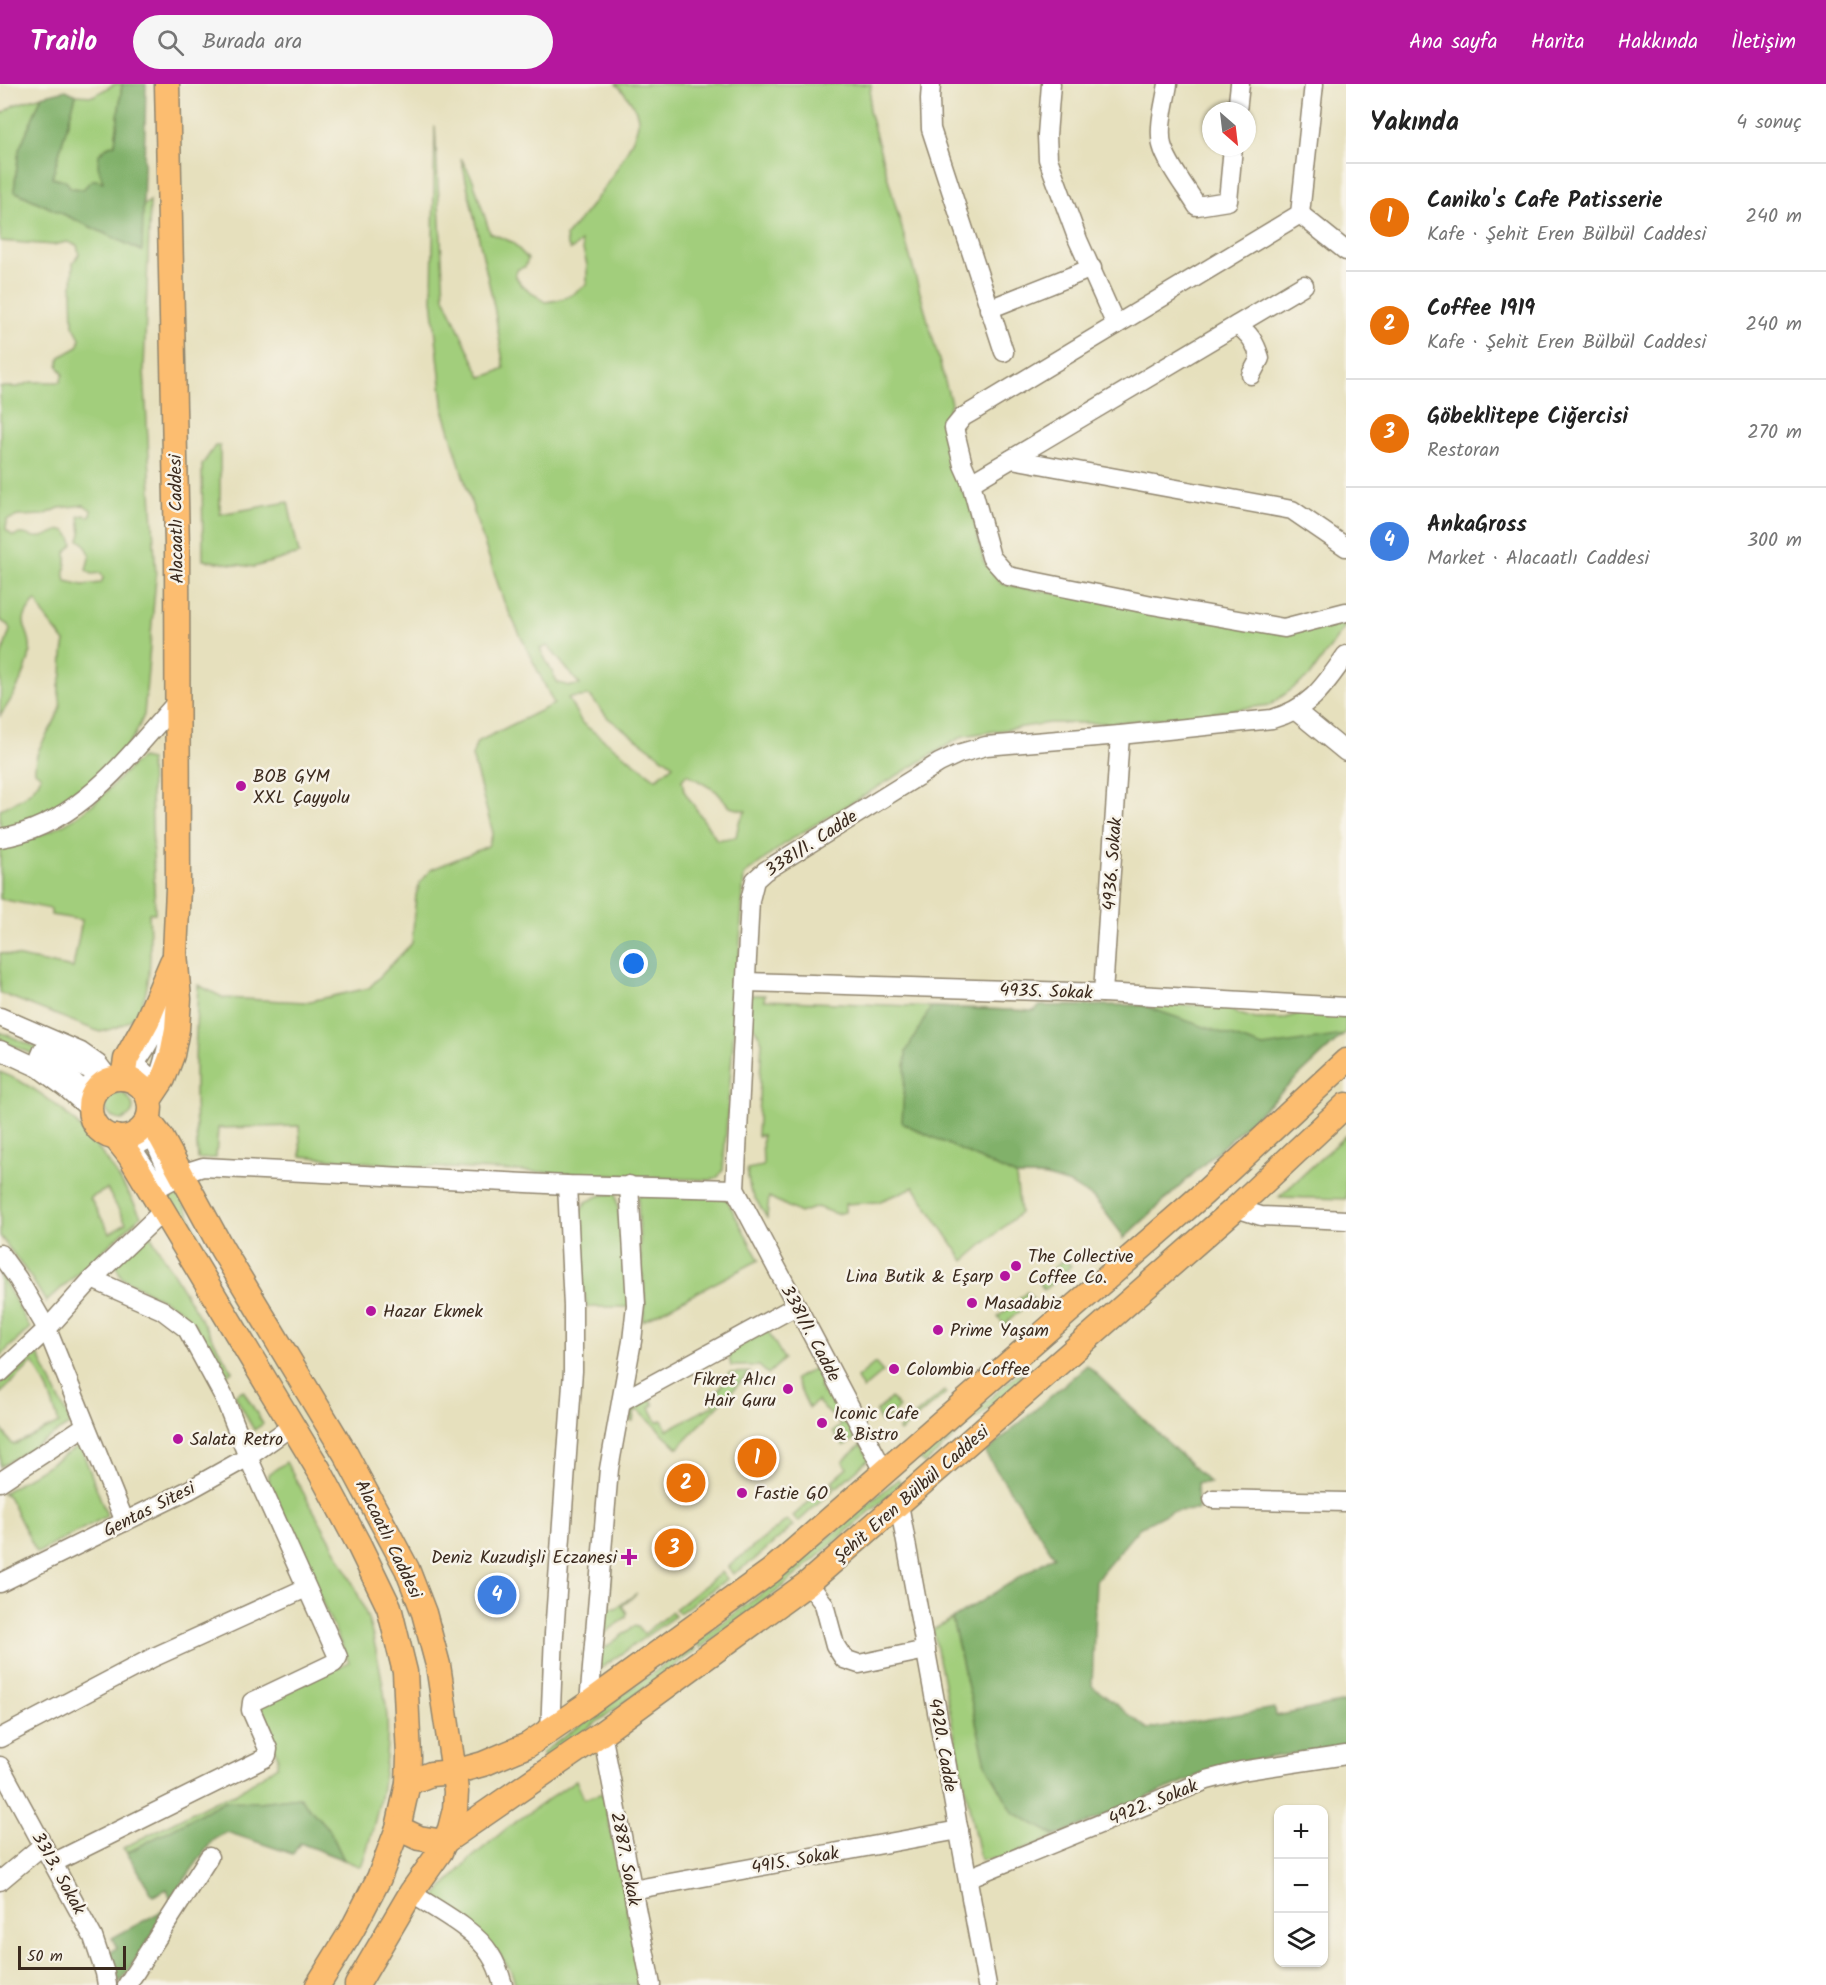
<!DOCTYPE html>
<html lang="tr">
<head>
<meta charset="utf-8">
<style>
  :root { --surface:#fff; --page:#f6f6f6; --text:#222; --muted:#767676; --line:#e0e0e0; --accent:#b5179e }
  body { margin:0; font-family:Kalam,sans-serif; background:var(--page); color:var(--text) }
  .controls { position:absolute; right:18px; bottom:18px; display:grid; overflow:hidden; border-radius:12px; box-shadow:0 2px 4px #0004 }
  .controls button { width:54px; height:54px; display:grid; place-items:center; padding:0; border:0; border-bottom:2px solid var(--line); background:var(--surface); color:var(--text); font:30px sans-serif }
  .compass { position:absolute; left:1202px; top:18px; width:54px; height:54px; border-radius:50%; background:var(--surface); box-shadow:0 2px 4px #0004; rotate:152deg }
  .scale { position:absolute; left:18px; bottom:15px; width:108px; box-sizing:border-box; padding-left:6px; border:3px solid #3b2a1e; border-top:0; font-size:16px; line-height:21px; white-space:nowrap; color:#3b2a1e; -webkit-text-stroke:4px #f7f3e8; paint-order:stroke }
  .you { position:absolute; left:634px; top:880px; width:21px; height:21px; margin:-15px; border:4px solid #fff; border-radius:50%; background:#1a73e8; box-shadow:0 0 0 9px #1a73e833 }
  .badge { display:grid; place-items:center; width:39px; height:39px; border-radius:50%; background:var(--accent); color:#fff; font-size:20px; font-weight:700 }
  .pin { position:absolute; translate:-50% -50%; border:3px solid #fff; box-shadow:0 2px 6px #0006 }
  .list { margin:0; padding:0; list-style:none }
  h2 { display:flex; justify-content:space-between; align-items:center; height:78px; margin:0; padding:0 24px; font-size:26px }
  h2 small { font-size:20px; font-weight:400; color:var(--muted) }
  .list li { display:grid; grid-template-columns:39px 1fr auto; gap:18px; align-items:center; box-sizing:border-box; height:108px; padding:0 24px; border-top:2px solid var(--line) }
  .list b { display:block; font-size:22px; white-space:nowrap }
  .list p { margin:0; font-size:20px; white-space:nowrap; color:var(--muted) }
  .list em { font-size:20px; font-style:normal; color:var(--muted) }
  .icon { flex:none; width:33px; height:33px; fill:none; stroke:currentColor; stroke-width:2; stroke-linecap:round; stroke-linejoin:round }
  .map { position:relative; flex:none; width:1346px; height:1901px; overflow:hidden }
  header { display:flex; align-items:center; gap:36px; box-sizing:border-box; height:84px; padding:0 30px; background:var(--accent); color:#fff }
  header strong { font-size:28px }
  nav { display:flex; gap:33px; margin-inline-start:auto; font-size:21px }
  .search { width:420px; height:54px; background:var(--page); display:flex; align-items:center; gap:15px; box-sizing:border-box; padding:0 21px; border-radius:33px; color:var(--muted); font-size:22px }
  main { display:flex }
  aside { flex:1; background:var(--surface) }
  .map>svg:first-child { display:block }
  .green { fill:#a2ce7b; stroke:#6e7c4c; stroke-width:1.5; fill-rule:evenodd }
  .forest { fill:#81b16b; stroke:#5e6e44; stroke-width:1.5 }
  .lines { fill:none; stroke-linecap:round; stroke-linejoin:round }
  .minor-casing { stroke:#90856e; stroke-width:21 }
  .major-casing { stroke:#90856e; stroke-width:27 }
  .minor { stroke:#fff; stroke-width:18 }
  .major { stroke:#fcbd6f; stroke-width:24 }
  .poi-dot { fill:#b5179e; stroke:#f7f3e8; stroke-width:2 }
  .labels { text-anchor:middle; stroke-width:5; stroke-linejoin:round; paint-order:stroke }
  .street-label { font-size:18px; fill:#3b2a1e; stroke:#f7f3e8 }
  .poi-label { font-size:18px; fill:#3b2a1e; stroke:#f7f3e8; text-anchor:start }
</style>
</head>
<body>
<header>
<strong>Trailo</strong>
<div class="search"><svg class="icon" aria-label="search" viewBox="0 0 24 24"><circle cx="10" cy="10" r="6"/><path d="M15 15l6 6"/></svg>Burada ara</div>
<nav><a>Ana sayfa</a><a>Harita</a><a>Hakkında</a><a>İletişim</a></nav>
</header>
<main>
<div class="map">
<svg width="1346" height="1901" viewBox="0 0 1346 1901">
  <rect width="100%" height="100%" fill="#f7f3e8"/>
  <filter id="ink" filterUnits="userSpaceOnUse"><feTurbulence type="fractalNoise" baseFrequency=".0167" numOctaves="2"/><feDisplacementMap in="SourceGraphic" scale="12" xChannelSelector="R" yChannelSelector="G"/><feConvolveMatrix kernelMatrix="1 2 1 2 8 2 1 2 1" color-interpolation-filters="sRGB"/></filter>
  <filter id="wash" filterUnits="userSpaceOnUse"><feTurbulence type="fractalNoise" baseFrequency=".008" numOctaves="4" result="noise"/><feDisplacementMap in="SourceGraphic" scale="24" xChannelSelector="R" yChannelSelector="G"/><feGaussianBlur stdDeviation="1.35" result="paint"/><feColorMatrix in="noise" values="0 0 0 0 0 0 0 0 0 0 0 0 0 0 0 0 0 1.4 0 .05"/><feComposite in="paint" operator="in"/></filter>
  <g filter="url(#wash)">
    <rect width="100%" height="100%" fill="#e6e0bd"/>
    <!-- green -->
    <g class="green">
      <polygon points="115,0 122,0 115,60 107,63 102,91 103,98 87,102 83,105 71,104 52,94 76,11 93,12"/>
      <path d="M616,0H871L869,27L951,319L944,339L961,406L969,416L984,478L1002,500L1283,549L1346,535V541L1310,592L1270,621L1178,633L1108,639H1049L963,652L791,755L744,791L738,895L723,1086L718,1093L711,1096L408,1082L301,1072L299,1042L218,1044L216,1074L198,1075C193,1017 195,959 198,901L224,914L306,918L369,904L412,859L416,811L420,799L430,786L488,762L493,749L472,672L477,658L554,620L504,518L477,438L444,328L432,215L435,42L444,213L481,293L492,290L504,284L494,222L461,74L473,96L490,149L512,158L528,175L525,183L518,185L515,191L521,201L545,218C563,216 573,212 587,200V181L581,158L571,166L567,161L566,152C589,125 611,98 628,65C631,58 637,48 638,39C639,24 626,10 616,0ZM548,562L580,601L570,602L558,599L540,565ZM590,612L608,634L673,681L656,695L582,639L568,614ZM687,690L716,707L730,723L746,727L739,738L736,753L717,756L684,707L682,696Z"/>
      <path d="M42,12L19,66L14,107L142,167L143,122L150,117L144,286L156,493L144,631L135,651L113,680L75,713L32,740L0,747V725C16,719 35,708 41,692L35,687C33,662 55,646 60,623C62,617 58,611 59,604C59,600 61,595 62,591C63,579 62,569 65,558L45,533L36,516C11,544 33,542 30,568C28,587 11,617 0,632L1,573L10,546L8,541L0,536V303H18L31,298H60L63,290L58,282L60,273L78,263L80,254L73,241L72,206L73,179L79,170L77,161L67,158L53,161L0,157V31L14,21ZM84,421L91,426V431L88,433L85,431L79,432L81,450L79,456L84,459L90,470L86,486L92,490L101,489L103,494L101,499L83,501L66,497C62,488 68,478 66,468L73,460C65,431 51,457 35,453C25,451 23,448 13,452L6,446L7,436L18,432L44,431L59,424Z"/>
      <polygon points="215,362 220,362 220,430 288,418 299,470 254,483 203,476 202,381"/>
      <path d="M141,674L150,676L155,829H149C150,857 155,917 130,936C121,943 111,945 100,948L0,909V869L73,884L82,836L51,831V825L0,815V764C34,756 66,743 93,720C110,706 124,687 141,674Z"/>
      <path d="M749,911H765L764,916L1034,927L1040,922L1224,921L1236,929L1256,935H1283L1300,929L1346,928V948L1123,1155L1122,1150C1114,1139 1106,1127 1096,1117C1076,1096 1043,1090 1016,1092L1020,1129L964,1177L914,1103L878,1118L845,1120V1128L836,1130L817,1123L800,1129L769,1113L767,1134L750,1106L747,1085L763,1082L762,1051L757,1052L762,957L752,939Z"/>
      <polygon points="0,948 43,966 40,973 0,956"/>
      <path d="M0,988C67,1015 108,1070 141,1132L46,1218L32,1195L0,1152ZM107,1105L126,1139L110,1149L90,1114Z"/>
      <path d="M114,1009L125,1010C135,1020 137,1030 122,1036C109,1035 105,1028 105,1016Z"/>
      <polygon points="1346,1051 1346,1115 1279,1113"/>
      <polygon points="172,1096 214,1179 208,1183 159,1103"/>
      <polygon points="647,1107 718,1110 727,1116 759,1176 643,1237 645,1213 640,1167 638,1113"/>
      <polygon points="616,1109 630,1223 587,1223 578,1179 575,1135 586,1118 601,1111"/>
      <polygon points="149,1149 232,1287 225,1292 193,1238 178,1224 122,1194 115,1180"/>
      <polygon points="1064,1175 1071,1182 1044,1206 1038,1198"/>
      <polygon points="0,1189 30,1244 0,1272"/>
      <polygon points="1027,1208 1033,1215 1004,1241 998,1233"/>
      <polygon points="768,1247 784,1275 768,1290 759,1282 731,1282 728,1268"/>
      <polygon points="37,1268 71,1340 0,1383 0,1343 13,1361 59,1339 48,1306 33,1278 0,1310 0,1300"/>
      <polygon points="875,1279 883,1288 863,1305 857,1294"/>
      <polygon points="815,1284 823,1300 819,1302 823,1310 827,1308 845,1341 849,1340 857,1353 844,1362 833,1348 841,1341 817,1317 809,1324 795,1295"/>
      <polygon points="750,1288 678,1364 639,1327 635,1326 633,1337 630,1337 634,1320 649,1311 654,1321 650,1323 657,1338 662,1336 667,1346 714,1321 709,1311 719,1306 729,1289"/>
      <polygon points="1019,1289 1023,1294 924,1380 920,1375"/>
      <polygon points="243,1306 263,1340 254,1346 235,1311"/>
      <polygon points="944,1307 946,1309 900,1348 898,1346"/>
      <polygon points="891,1314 899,1324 881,1339 876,1328"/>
      <polygon points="80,1361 107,1432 37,1469 8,1412 3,1409"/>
      <polygon points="861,1361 869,1375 836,1404 832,1397 847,1384 843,1377"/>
      <path d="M286,1378C312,1425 345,1477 365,1527C372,1544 375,1563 379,1580C384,1606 389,1632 387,1658C385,1700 375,1743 361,1783L344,1776L330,1747L299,1713L259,1718L224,1717L127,1769L123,1764L214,1717L235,1710L277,1682L278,1673L256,1620L349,1578L269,1400V1390Z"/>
      <polygon points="898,1395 902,1400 776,1508 700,1564 696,1558 772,1502"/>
      <polygon points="830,1399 833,1406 798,1438 793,1432"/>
      <polygon points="787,1436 793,1442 754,1476 733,1490 728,1483"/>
      <polygon points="607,1487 612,1487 609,1524 616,1524 637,1509 622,1522 627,1529 626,1533 601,1552"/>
      <polygon points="722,1488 727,1495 679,1529 675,1525"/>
      <polygon points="671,1528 675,1532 598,1586 600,1568 634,1542 638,1543 644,1550"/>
      <polygon points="952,1535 986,1680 1013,1728 1056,1752 1005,1774 980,1776 933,1546"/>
      <polygon points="692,1561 696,1566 546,1675 542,1669"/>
      <polygon points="576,1696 584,1715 603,1709 642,1901 516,1901 511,1887 498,1868 434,1814 469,1776 507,1744"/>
    </g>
    <!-- forest -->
    <g class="forest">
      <path d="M122,0H146L142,167L14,107L19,66L42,12L66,6L76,11L52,94L65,96L71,104L83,105C92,97 89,93 103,98L98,82L99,70L107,63L115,60Z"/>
      <polygon points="1141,921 1263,963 1343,951 1123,1155 1122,1150 1095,1115 1070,1100 1044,1092 1016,1092 902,1039 906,968 931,923 1034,927 1040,922"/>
      <polygon points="1087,1281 1210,1399 1197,1399 1198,1426 1171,1427 1139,1444 1096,1496 1092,1602 1148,1645 1275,1624 1276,1632 1346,1618 1346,1661 1223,1681 1056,1752 1013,1728 986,1680 952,1535 1054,1472 985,1369"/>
      <polygon points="299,1713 330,1747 344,1776 300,1759 293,1770 227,1748 214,1754 171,1815 167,1805 153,1812 127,1769 224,1717 259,1718"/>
      <polygon points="162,1827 165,1832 120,1899 107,1869 117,1864 112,1854"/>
    </g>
  </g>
  <g filter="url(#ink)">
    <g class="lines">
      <defs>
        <g id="minor">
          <polyline points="931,0 930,15 931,45 1004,268"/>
          <polyline points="1051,0 1047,51 1048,75 1078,156 1116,241"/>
          <path d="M1168,0C1165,19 1158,42 1162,61C1167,80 1187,105 1197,122L1228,117L1233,63"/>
          <polyline points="1237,27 1240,0"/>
          <polyline points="1300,130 1314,0"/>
          <polyline points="1346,167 1300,130 975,326 963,333 954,344 963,381 971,399 991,473 1008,492 1152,521 1284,544 1346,528"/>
          <polyline points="989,225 1092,184"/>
          <path d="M1237,241C1250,250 1255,258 1260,274L1251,291"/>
          <polyline points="1012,375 1292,426 1346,463"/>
          <polyline points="971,399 1304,201"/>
          <polyline points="1296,627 1346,668"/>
          <path d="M0,754C79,742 127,673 177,618"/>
          <polyline points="746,898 1103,909 1346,923"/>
          <path d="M170,900H174C172,935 169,967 156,999L135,980C153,955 166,930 170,900Z"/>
          <polyline points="1103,909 1120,651"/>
          <polyline points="0,933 81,968 98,980 110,996"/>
          <polyline points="0,966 39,984 67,1005 91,1026"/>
          <polygon points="43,966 98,989 97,993 84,1007 67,992 40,973"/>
          <polygon points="153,1053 172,1096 159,1103 132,1064"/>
          <polyline points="181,1090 203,1083 567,1101 735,1105"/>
          <polyline points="1236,1124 1261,1132 1346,1136"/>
          <polyline points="0,1170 18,1195 47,1245 125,1438"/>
          <polyline points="0,1289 47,1245 92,1195 163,1127"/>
          <polyline points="622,1317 796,1222"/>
          <path d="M885,1389L735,1105L750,816L755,796L765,787L939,679L958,670L986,662L1120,651L1272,635C1311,624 1324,602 1346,571"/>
          <polyline points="0,1398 85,1342"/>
          <polyline points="1213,1415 1346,1418"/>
          <polyline points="899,1420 987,1901"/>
          <polyline points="0,1499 189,1406 248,1373 292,1342"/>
          <polyline points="808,1499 824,1520 835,1561 844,1575 859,1580 926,1566"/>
          <polyline points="589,1619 609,1385 632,1257 636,1221 629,1101"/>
          <polyline points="550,1648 554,1550 573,1287 573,1222 567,1101"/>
          <polyline points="602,1649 651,1901"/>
          <polyline points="0,1654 152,1574 306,1504"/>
          <polyline points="0,1682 93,1853 105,1889 107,1901"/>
          <polyline points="53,1779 265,1674 267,1671 268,1665 251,1626 252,1618 334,1579 338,1573 248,1373 224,1313 187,1245 162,1226 92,1195"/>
          <polyline points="968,1794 1207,1696 1241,1687 1346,1671"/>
          <polyline points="0,1797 43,1761"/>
          <polyline points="632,1806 959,1746"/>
          <path d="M411,1809C435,1825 475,1845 490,1870C496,1879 500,1890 503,1901"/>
          <polyline points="127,1901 209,1773"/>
        </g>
        <g id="major">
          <polyline points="123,994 126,975 147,937 172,878"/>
          <circle cx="120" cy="1024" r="30"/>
          <polyline points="149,1016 163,995 172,971 177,945 179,915 175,869 178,805 177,463 167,0"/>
          <polyline points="148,1036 161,1053 222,1165 345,1369 407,1485 424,1529 438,1581 454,1688 456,1708 455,1725 450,1745 440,1768 411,1809 357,1901"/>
          <polyline points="115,1053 130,1072 319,1386 359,1461 389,1523 405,1588 409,1673 408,1699 398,1744 379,1794 352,1846 318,1901"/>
          <polyline points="408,1699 431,1690 454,1688 483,1680 528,1661 589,1619 771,1487 1203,1110 1346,977"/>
          <polyline points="398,1744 419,1754 444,1758"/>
          <polyline points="444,1758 602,1649 808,1499 1236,1124 1346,1021"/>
        </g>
      </defs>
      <!-- minor casing -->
      <use href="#minor" class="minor-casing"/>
      <!-- major casing -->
      <use href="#major" class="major-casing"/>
      <!-- minor -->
      <use href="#minor" class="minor"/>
      <!-- major -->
      <use href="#major" class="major"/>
    </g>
  </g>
  <!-- markers -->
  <g class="poi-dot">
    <circle cx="241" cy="702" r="6"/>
    <circle cx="1016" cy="1182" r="6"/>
    <circle cx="1005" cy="1192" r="6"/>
    <circle cx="972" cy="1219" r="6"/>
    <circle cx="371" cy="1227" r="6"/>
    <circle cx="938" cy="1246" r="6"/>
    <circle cx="894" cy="1285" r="6"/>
    <circle cx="788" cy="1305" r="6"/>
    <circle cx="822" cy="1339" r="6"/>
    <circle cx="178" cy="1355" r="6"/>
    <circle cx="742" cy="1409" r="6"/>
    <path d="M626 1464h6v6h6v6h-6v6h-6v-6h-6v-6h6z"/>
  </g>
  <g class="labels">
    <!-- street labels -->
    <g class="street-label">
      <text transform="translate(176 435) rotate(-91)" y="6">Alacaatlı Caddesi</text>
      <text transform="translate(811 759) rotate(-33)" y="6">3381/1. Cadde</text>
      <text transform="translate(1112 780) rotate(-86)" y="6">4936. Sokak</text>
      <text transform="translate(1046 907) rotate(2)" y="6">4935. Sokak</text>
      <text transform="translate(811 1249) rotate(62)" y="6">3381/1. Cadde</text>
      <text transform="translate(911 1410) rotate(-41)" y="6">Şehit Eren Bülbül Caddesi</text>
      <text transform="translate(149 1425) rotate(-27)" y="6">Gentas Sitesi</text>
      <text transform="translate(389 1455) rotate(64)" y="6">Alacaatlı Caddesi</text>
      <text transform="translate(943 1661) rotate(80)" y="6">4920. Cadde</text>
      <text transform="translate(1153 1718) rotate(-22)" y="6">4922. Sokak</text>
      <text transform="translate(626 1775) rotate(79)" y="6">2887. Sokak</text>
      <text transform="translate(795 1776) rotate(-10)" y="6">4915. Sokak</text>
      <text transform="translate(59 1789) rotate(61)" y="6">3313. Sokak</text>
    </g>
    <!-- poi labels -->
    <g class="poi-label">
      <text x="253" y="698">BOB GYM<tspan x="253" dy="21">XXL Çayyolu</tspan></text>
      <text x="1028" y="1178">The Collective<tspan x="1028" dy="21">Coffee Co.</tspan></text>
      <text x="993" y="1198" text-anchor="end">Lina Butik &amp; Eşarp</text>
      <text x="984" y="1225">Masadabiz</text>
      <text x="383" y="1233">Hazar Ekmek</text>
      <text x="950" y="1252">Prime Yaşam</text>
      <text x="906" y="1291">Colombia Coffee</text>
      <text x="776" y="1301" text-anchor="end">Fikret Alıcı<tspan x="776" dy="21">Hair Guru</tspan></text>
      <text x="834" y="1335">Iconic Cafe<tspan x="834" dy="21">&amp; Bistro</tspan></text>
      <text x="190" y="1361">Salata Retro</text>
      <text x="754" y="1415">Fastie GO</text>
      <text x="617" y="1479" text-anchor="end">Deniz Kuzudişli Eczanesi</text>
    </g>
  </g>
</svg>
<div class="controls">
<button>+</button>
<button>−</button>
<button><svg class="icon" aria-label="layers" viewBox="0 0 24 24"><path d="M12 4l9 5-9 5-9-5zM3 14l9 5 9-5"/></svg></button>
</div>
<svg class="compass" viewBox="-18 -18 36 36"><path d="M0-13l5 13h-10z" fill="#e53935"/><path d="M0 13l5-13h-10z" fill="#767676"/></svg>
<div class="scale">50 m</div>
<div class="you"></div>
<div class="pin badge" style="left:757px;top:1374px;background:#e8710a">1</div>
<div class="pin badge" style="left:686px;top:1399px;background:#e8710a">2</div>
<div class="pin badge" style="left:674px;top:1464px;background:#e8710a">3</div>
<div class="pin badge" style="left:497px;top:1511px;background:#3f7fe0">4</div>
</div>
<aside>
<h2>Yakında<small>4 sonuç</small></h2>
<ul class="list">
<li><span class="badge" style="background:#e8710a">1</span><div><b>Caniko's Cafe Patisserie</b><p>Kafe · Şehit Eren Bülbül Caddesi</p></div><em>240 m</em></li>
<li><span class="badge" style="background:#e8710a">2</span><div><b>Coffee 1919</b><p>Kafe · Şehit Eren Bülbül Caddesi</p></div><em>240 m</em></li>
<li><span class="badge" style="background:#e8710a">3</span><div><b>Göbeklitepe Ciğercisi</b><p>Restoran</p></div><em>270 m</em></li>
<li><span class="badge" style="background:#3f7fe0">4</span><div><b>AnkaGross</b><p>Market · Alacaatlı Caddesi</p></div><em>300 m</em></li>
</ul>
</aside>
</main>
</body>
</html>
